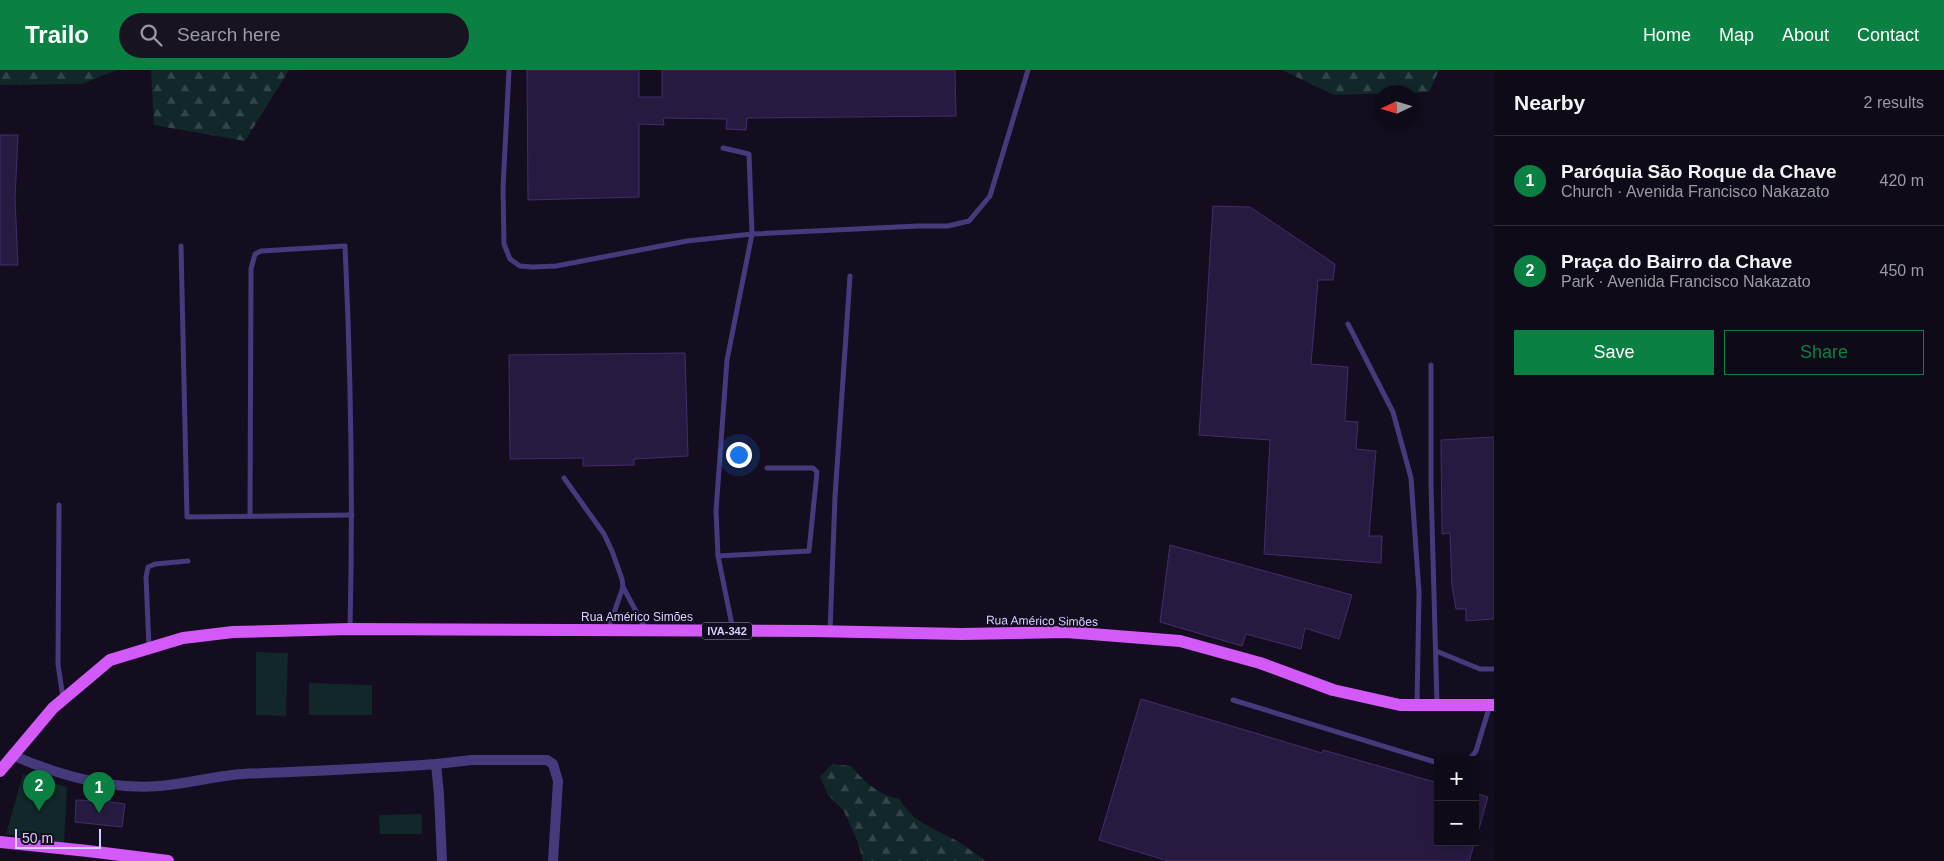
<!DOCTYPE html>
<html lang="en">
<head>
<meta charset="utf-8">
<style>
  :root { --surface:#0e0a17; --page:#171320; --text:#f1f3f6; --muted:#9b9aa1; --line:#2e2b36; --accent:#0b8043 }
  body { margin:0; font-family:Helvetica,sans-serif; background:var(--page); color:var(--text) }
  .controls { position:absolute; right:15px; bottom:15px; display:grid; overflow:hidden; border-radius:0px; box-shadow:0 2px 12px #0003 }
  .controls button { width:45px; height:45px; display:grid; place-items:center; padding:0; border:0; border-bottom:1px solid var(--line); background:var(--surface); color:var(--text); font:25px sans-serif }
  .compass { position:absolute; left:1374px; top:15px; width:45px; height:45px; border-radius:50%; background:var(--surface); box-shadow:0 2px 12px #0003; rotate:266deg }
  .scale { position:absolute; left:15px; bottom:12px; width:86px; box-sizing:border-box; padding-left:5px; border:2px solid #dacefd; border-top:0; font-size:14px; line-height:18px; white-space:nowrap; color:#dacefd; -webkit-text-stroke:4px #130d1f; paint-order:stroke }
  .you { position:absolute; left:738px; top:384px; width:18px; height:18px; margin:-12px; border:4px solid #fff; border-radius:50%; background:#1a73e8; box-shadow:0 0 0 8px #1a73e833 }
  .badge { display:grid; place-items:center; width:32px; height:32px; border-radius:50%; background:var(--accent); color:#fff; font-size:16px; font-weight:700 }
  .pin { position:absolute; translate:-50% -41px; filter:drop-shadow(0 1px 2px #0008) }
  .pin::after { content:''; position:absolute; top:26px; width:18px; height:15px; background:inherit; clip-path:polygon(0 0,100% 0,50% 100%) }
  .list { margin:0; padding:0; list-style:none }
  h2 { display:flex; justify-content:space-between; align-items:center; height:65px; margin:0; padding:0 20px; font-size:21px }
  h2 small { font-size:16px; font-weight:400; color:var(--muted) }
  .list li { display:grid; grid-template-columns:32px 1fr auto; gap:15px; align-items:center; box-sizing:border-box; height:90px; padding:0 20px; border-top:1px solid var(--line) }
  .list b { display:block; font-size:19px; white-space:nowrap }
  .list p { margin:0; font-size:16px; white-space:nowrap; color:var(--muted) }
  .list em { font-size:16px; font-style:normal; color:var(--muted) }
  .actions { display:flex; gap:10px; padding:15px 20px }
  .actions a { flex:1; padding:11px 0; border:1px solid var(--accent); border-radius:0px; text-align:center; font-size:18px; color:var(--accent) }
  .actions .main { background:var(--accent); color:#fff }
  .icon { flex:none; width:28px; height:28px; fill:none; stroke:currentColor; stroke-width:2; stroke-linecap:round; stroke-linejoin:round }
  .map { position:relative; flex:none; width:1494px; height:791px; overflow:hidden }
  header { display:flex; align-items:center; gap:30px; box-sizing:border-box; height:70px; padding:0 25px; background:var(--accent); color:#fff }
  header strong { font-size:24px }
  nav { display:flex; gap:28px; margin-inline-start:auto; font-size:18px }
  .search { width:350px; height:45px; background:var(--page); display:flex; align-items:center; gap:12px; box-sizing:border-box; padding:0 18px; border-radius:28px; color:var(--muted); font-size:19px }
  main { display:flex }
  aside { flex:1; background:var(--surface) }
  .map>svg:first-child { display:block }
  .forest { fill:url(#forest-firs) }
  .park { fill:#112729 }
  .building { fill:#271a40; stroke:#422d6b }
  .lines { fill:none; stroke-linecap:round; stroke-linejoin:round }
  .service { stroke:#463a7d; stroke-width:5 }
  .minor { stroke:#463a7d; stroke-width:10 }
  .primary { stroke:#d35af8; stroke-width:12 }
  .labels { text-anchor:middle; stroke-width:4; stroke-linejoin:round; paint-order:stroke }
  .shield { fill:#130d1f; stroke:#9e94ba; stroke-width:1 }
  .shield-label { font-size:11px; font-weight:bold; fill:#dacefd }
  .street-label { font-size:12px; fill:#dacefd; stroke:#130d1f }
</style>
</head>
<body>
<header>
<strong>Trailo</strong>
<div class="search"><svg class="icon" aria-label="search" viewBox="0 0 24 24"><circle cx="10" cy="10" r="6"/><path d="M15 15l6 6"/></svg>Search here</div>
<nav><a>Home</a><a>Map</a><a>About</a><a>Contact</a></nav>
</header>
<main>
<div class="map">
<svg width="1494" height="791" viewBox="0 0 1494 791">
  <defs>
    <pattern id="forest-firs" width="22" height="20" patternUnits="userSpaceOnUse" patternTransform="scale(1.25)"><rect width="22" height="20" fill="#112729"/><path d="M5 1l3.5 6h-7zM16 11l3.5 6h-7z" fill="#334549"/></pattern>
  </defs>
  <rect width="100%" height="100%" fill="#130d1f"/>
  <!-- forest -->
  <g class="forest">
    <polygon points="0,0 117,0 82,14 0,15"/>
    <polygon points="151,0 289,0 245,71 154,55"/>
    <polygon points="1282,0 1439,0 1429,22 1334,25"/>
    <path d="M832,694L851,696C863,711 880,726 900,729C911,752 936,759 957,771C967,777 976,784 986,791H863L858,773L844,741L828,725L820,707Z"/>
  </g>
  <!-- park -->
  <g class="park">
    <polygon points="256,582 288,583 286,646 256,645"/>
    <polygon points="309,613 372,615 372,645 309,645"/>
    <polygon points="23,704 67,717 64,775 6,764"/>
    <polygon points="422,744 422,764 380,764 379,745"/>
  </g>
  <!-- building -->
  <g class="building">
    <polygon points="527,0 639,0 639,27 662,27 662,0 955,0 956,46 747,48 746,60 726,59 727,49 663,48 664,55 639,54 639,127 528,130"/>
    <polygon points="0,65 18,65 15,129 18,195 0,195"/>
    <polygon points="1213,136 1250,137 1335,194 1333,210 1318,210 1311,294 1348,297 1345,351 1358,352 1356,379 1376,381 1369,466 1382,466 1381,493 1264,484 1270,370 1199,365"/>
    <polygon points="685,283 688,386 634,389 634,395 583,396 583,388 510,389 509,285"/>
    <polygon points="1494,367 1494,549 1466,551 1466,539 1456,539 1452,516 1450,463 1442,464 1441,370"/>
    <polygon points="1170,475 1352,525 1339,569 1305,558 1301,579 1246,564 1242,576 1160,552"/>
    <polygon points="1141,629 1322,683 1323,680 1438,713 1438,772 1475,772 1469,791 1168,791 1099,770"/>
    <polygon points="1475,723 1488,727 1478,762 1475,762"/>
    <polygon points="101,727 111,728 110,732 125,734 122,757 75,752 76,730 100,731"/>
  </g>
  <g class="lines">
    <!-- service -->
    <g class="service">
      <polyline points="509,0 503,118 504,174 510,189 520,196 532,197 556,196 687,171 752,164 918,156 948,156 969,151 990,126 1028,0"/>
      <polyline points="723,78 749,84 752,164 727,290 716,441 718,486 733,560"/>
      <polyline points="181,176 187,447 352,445"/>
      <polyline points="1348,254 1393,342 1411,408 1419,522 1417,634"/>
      <polyline points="1431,295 1431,415 1437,634"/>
      <polyline points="564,408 604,464 612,481 622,509 623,517 608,560"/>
      <polyline points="59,435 58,594 63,628"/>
      <path d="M250,446L251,199L255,184L261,181L345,176C351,304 353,431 350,559"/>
      <polyline points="718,486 809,481 817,402 813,398 767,398"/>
      <polyline points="623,517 645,558"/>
      <polyline points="830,561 835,427 850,206"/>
      <polyline points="149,577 146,507 148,497 155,494 188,491"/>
      <polyline points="1436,581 1480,599 1494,599"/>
      <polyline points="1233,630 1438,693"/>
      <polyline points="1469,690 1476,681 1490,635"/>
    </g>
    <!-- minor -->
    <g class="minor">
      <path d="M12,685C58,705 109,720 159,716C187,714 214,706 242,704C307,701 371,699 436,694L439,725L442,791"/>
      <polyline points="436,694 472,690 547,690 553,694 558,711 553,791"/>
    </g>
    <!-- primary -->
    <g class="primary">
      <polyline points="0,701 53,638 110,590 183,568 233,562 350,559 812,561 962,564 1066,562 1180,571 1260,593 1333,620 1400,635 1494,635"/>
      <polyline points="0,772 88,781 168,791"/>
    </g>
  </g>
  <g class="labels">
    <!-- shield labels -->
    <rect class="shield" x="702" y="552.5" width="50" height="17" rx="4"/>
    <g class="shield-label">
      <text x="727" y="565">IVA-342</text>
    </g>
    <!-- street labels -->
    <g class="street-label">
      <text x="637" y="551">Rua Américo Simões</text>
      <text transform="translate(1042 551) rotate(1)" y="4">Rua Américo Simões</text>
    </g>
  </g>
</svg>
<div class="controls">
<button>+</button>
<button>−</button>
</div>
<svg class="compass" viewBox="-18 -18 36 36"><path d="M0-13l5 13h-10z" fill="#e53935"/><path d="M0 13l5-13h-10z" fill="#9b9aa1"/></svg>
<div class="scale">50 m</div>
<div class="you"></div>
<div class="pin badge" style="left:99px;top:743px">1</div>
<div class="pin badge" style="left:39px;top:741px">2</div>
</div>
<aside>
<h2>Nearby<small>2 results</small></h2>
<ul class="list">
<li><span class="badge">1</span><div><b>Paróquia São Roque da Chave</b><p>Church · Avenida Francisco Nakazato</p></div><em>420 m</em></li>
<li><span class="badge">2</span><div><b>Praça do Bairro da Chave</b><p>Park · Avenida Francisco Nakazato</p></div><em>450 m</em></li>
</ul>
<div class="actions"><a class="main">Save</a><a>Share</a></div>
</aside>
</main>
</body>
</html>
